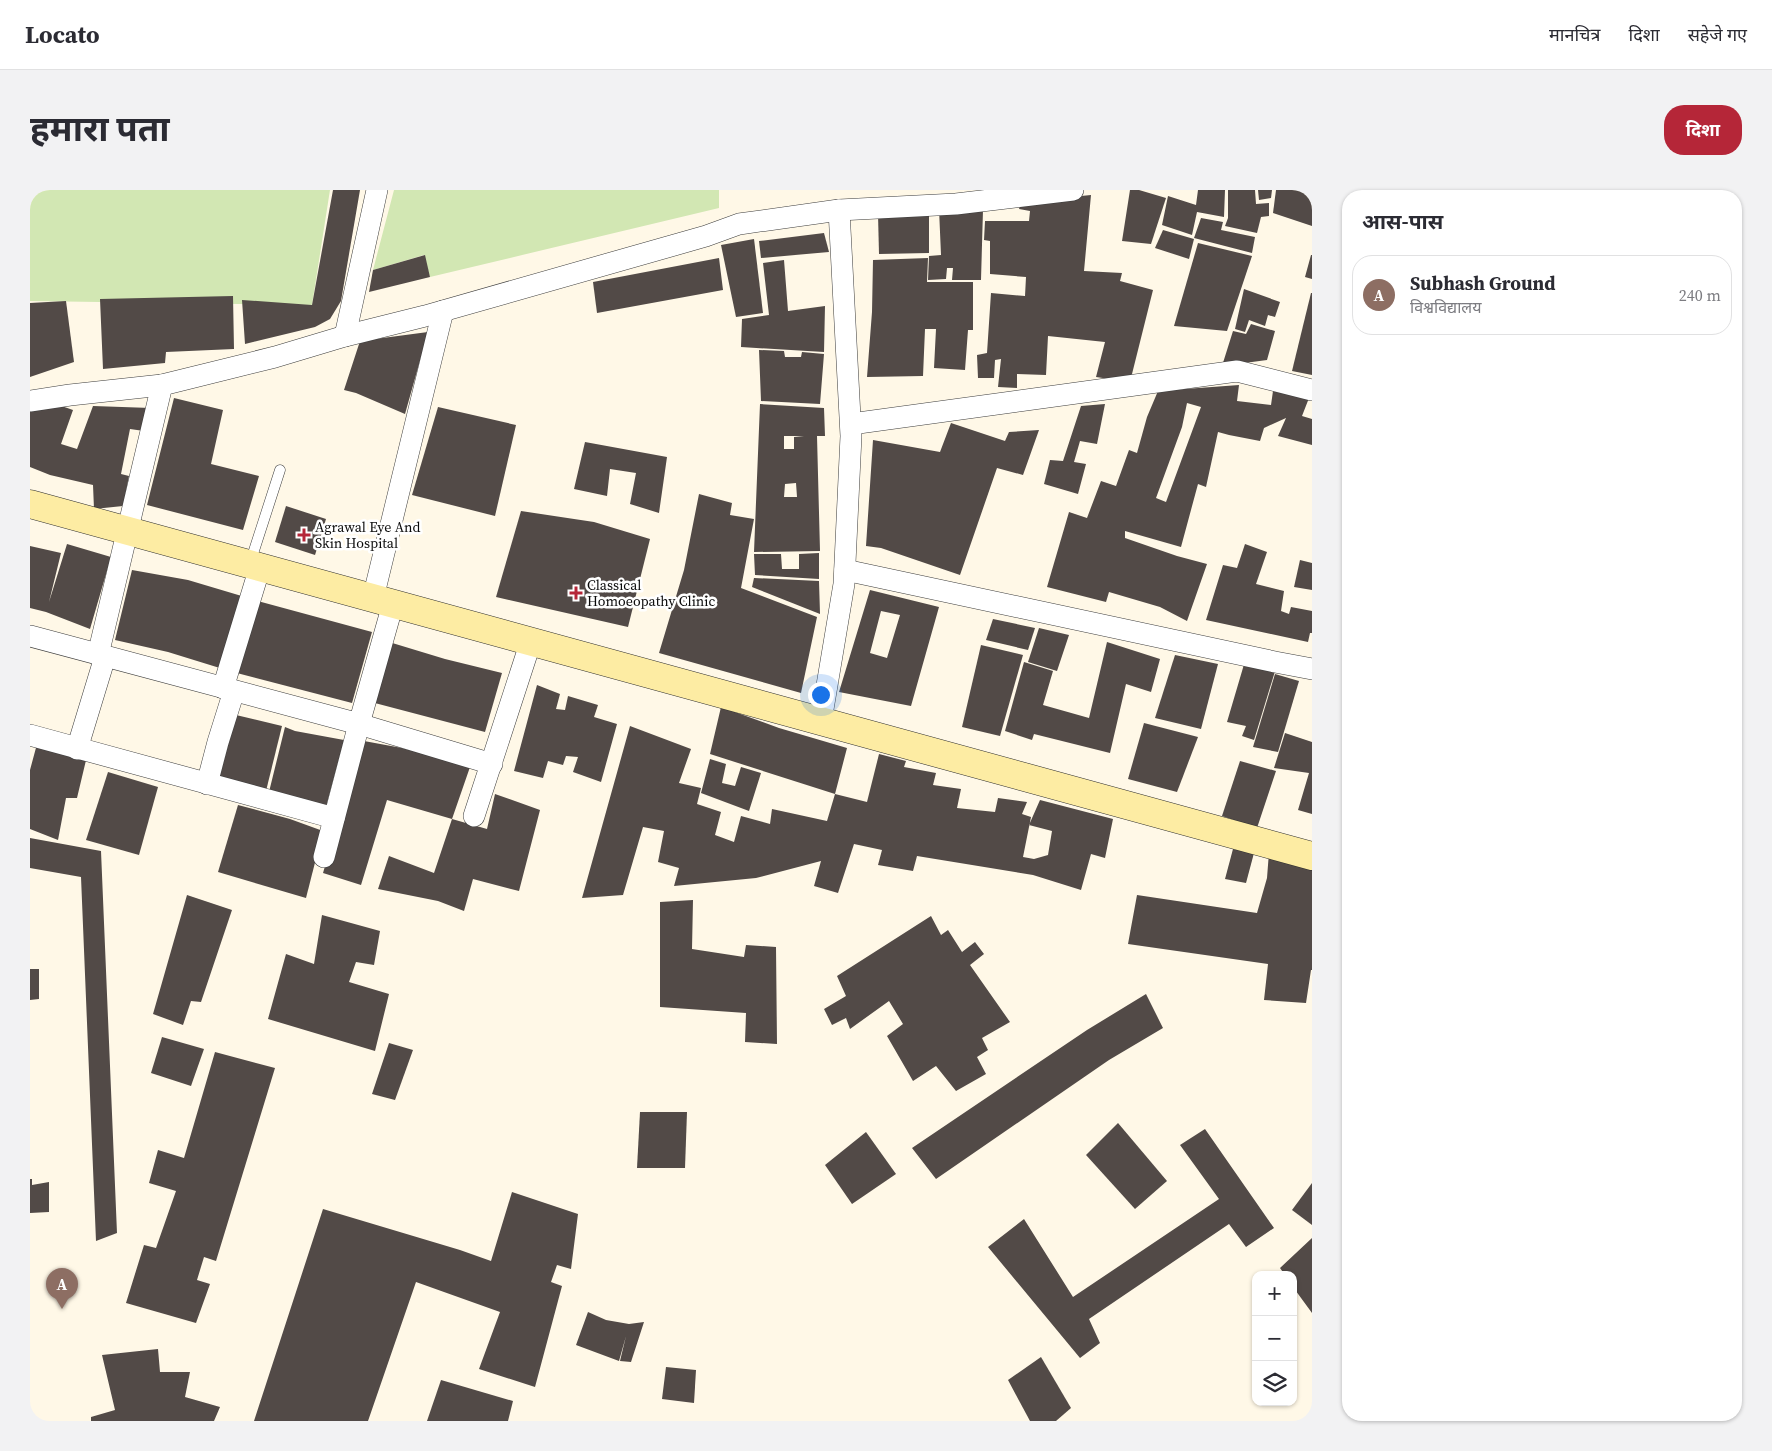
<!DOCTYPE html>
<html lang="hi">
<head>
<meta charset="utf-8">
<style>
  :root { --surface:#fff; --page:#f2f2f3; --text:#2b2b33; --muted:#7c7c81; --line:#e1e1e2; --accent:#b52638 }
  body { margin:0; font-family:"Source Serif 4","Noto Sans Devanagari",serif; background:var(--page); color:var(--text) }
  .controls { position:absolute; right:15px; bottom:15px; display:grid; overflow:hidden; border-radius:10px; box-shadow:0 1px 4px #0004 }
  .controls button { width:45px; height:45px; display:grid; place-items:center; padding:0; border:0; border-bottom:1px solid var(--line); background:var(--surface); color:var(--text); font:25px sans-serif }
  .you { position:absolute; left:790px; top:504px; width:18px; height:18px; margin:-12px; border:4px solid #fff; border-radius:50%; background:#1a73e8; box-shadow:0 0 0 8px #1a73e833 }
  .badge { display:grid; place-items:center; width:32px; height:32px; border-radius:50%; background:var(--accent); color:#fff; font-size:16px; font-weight:700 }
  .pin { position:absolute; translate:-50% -41px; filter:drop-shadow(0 1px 2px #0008) }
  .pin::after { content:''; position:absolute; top:26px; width:18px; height:15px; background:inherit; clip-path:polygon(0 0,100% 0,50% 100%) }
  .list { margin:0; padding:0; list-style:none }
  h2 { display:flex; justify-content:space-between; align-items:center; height:65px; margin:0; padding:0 20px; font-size:21px }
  h2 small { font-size:16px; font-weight:400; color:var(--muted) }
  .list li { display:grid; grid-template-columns:32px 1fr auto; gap:15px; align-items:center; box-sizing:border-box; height:80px; margin:0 10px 10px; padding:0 10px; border:1px solid var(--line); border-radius:20px }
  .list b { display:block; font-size:19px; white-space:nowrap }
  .list p { margin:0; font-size:16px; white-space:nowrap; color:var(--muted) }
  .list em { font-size:16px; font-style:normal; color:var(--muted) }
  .icon { flex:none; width:28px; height:28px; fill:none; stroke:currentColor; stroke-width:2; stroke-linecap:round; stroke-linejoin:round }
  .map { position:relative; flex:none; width:1282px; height:1231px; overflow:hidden; border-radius:20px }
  header { display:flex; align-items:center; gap:30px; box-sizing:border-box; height:70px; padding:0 25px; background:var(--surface); border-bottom:1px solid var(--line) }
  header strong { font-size:24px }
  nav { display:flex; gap:28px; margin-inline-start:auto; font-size:18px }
  .intro { display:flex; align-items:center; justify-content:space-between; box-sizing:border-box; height:120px; padding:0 30px }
  h1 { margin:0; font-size:35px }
  .button { padding:12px 22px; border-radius:20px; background:var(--accent); color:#fff; font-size:18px; font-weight:700 }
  main { display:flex; gap:30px; padding:0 30px }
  aside { flex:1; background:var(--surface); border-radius:20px; box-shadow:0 1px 4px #0004 }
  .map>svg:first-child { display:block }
  .green { fill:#d2e7b3 }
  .building { fill:#524a47; fill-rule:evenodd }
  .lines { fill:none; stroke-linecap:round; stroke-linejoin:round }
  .lane-casing { stroke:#3d3d3d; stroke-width:11 }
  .street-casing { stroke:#3d3d3d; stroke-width:22 }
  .secondary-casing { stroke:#2c2c2c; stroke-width:29 }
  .lane { stroke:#fff; stroke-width:10 }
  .street { stroke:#fff; stroke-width:21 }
  .secondary { stroke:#fdeca3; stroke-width:28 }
  .poi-dot { fill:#b52638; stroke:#fff; stroke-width:2 }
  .labels { text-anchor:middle; stroke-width:5; stroke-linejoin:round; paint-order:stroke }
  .poi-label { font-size:14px; fill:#0a0a0a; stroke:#fff; text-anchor:start }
</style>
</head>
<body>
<header>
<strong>Locato</strong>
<nav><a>मानचित्र</a><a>दिशा</a><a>सहेजे गए</a></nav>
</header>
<div class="intro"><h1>हमारा पता</h1><a class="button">दिशा</a></div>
<main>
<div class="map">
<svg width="1282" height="1231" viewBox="0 0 1282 1231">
  <rect width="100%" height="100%" fill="#fff8e7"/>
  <!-- green -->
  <g class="green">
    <polygon points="0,0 300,0 282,115 0,111"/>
    <polygon points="364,0 689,0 689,18 400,87 394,65 343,80"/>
  </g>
  <!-- building -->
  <g class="building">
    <polygon points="303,0 330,0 311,111 300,129 285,137 215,154 212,110 282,115"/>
    <polygon points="1100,0 1109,0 1136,8 1121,54 1092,51"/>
    <polygon points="1168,0 1195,0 1194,27 1167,22 1162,45 1132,35 1138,6 1166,15"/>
    <polygon points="1198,0 1225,0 1226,14 1239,13 1239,26 1231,27 1227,43 1195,36 1198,28"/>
    <polygon points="1228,0 1242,0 1241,8 1229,10"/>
    <polygon points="1246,0 1282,0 1282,36 1243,23"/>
    <polygon points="1061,5 1054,81 1092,83 1090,91 1123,100 1100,192 1066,187 1075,152 1018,146 1016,185 987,184 987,198 968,197 971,169 965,170 964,188 948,188 947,165 957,163 961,103 995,106 996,87 960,84 960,51 954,50 955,31 999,31 1000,21 989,19 991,12"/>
    <polygon points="909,19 953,20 951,90 922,90 923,78 917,78 916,89 898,90 899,66 911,65"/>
    <polygon points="848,24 899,25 899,63 849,64"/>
    <polygon points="1171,28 1193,32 1191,40 1225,47 1222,63 1164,48"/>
    <polygon points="1133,40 1164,49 1159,69 1125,58"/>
    <polygon points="794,43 799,62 731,68 729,51"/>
    <polygon points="724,49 733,123 706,127 691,55"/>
    <polygon points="1168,53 1222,66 1197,141 1144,136"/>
    <polygon points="395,65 400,87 339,102 343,80"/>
    <polygon points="1281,65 1282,65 1282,89 1275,87"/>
    <polygon points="689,68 693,100 567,123 563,92"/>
    <polygon points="898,68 897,92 943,92 943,140 938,140 935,180 904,178 906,139 895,139 893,186 837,187 842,122 843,70"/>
    <polygon points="754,70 758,121 795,116 794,162 711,157 712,129 739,125 733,73"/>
    <polygon points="1214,99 1250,112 1245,127 1238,125 1235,136 1219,130 1215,142 1205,139"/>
    <polygon points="1281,103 1282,103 1282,185 1262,181"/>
    <polygon points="203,106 204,159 136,162 135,173 73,179 70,109"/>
    <polygon points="36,111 44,172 0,187 0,113"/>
    <polygon points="1221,134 1245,141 1237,170 1192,176 1203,141 1216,144"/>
    <polygon points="398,142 375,224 326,203 314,200 330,151"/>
    <polygon points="729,160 754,161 755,167 771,167 772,162 794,164 790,214 731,211"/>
    <path d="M1209,195L1207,211L1241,215L1243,201L1279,208L1272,226L1282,229V255L1248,246L1256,228L1234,238L1230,251L1199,245L1188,242L1176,297L1168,294L1151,357L1095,341V348L1147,366L1177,374L1157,431L1130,417L1079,402L1076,412L1017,397L1039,322L1057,328L1071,291L1086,296L1099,260L1107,263L1117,227L1128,201ZM1157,213L1171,217L1136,312L1126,308L1152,237Z"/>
    <polygon points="144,208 193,220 181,274 229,286 213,340 117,315"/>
    <polygon points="23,213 43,220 31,254 47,259 63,216 121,218 114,241 100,239 91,284 99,286 93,316 64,319 63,295 20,285 0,277 0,220"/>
    <path d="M730,214L794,218L795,246H787L790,361L724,362ZM754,246H774L764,247V259H754ZM766,293L767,307H754L755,294Z"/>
    <polygon points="1075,214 1067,254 1050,251 1044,272 1056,274 1048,304 1014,294 1020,270 1033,271 1051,216"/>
    <polygon points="408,217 486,235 465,326 382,305"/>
    <polygon points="921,233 975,251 979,242 1009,240 993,285 967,278 930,385 851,358 836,356 843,250 910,262"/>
    <polygon points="555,252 637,267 629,323 600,314 606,283 580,279 577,306 544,299"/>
    <polygon points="669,304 702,313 700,325 724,329 711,398 787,427 771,503 629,463 654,380"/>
    <polygon points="256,316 296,329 285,365 245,352"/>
    <polygon points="491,321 564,332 620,349 598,437 466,407"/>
    <polygon points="37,354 81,367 60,439 16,422 0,418 0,356 31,363 19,412"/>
    <polygon points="1215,354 1237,362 1226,394 1254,401 1251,421 1259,424 1261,417 1282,421 1282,443 1280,443 1278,452 1176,430 1193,375 1207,378"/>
    <polygon points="789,363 789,389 725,385 724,364 751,364 752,379 769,379 769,364"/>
    <polygon points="1270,370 1282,373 1282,400 1264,397"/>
    <polygon points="102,380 158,390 215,407 193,479 138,462 85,450"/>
    <polygon points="724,388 789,391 790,424 722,397"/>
    <path d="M840,400L909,417L881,516L809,502ZM851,421L870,425L857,468L840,463Z"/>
    <polygon points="224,410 342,442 322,513 203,482"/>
    <polygon points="963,429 1005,438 998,460 956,450"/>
    <polygon points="1009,438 1039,445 1027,481 998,472"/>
    <polygon points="359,452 415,469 472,483 455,542 341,512"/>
    <polygon points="1077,452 1130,469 1121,502 1096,494 1080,563 1004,544 1002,550 975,541 994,472 1023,481 1013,515 1059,528"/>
    <polygon points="951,455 993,465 970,546 932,537"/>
    <polygon points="1145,465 1188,474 1171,539 1125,528"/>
    <polygon points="1215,471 1246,478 1224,550 1212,546 1216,536 1197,532"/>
    <polygon points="1245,484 1269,491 1248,562 1223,557"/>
    <polygon points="507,495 530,504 526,519 535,520 538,506 568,515 564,527 587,534 571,592 543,582 548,567 536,566 533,575 518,571 513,588 484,581"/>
    <polygon points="691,517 749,538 817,558 805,604 837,612 849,564 876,571 874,577 906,583 903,595 931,599 927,618 965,622 968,608 997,612 992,624 1001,627 993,667 1004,669 1018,665 1022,641 999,635 1010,610 1083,629 1075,668 1061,664 1051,700 1003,685 887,666 883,681 848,675 852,660 824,654 808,703 784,696 791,671 726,688 644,696 649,678 628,672 634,641 613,637 593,705 552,708 600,536 661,559 649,593 671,598 667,614 691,622 685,645 704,652 711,626 740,634 742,619 797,631 805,604 680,564"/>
    <polygon points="206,525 252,536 236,601 189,589"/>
    <polygon points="1114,533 1168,547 1147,602 1098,589"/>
    <polygon points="255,537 265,541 314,550 296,617 239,602"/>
    <polygon points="1255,543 1282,552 1282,624 1268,620 1279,583 1244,578"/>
    <polygon points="334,551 372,558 440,577 422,629 457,639 465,604 510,620 489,701 443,689 434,721 408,711 348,699 359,666 404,683 422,629 357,610 331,695 293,683 313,614"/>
    <polygon points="7,554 57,566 47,608 36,608 28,650 0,639 0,580"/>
    <polygon points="680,569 696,574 692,593 705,596 711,577 731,583 719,621 671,603"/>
    <polygon points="1210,571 1246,581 1227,638 1192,626"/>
    <polygon points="78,582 128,597 109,665 56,650"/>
    <polygon points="208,615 260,629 293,641 276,708 188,682"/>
    <polygon points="0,648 71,661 87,1043 66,1051 51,687 0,678"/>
    <polygon points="1203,659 1224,663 1216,693 1195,689"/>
    <polygon points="1239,662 1282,671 1282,780 1281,780 1276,813 1234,810 1238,774 1098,754 1107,705 1227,723 1237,688"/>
    <polygon points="157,705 202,720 171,812 161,811 153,835 123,824"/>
    <polygon points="663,710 662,759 714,767 716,755 746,757 747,854 715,852 716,823 630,817 630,712"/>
    <polygon points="292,725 350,741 344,775 326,772 319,792 359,804 345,861 238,829 256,764 284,774"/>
    <polygon points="901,726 911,745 918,740 932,762 945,752 954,764 940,775 980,832 952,848 958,860 947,867 956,884 926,901 906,876 883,891 857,846 873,834 859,811 820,839 816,828 802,835 794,819 816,806 807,786"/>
    <polygon points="0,779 9,779 9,809 0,810"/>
    <polygon points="1116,804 1133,838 1079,870 906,989 882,958 1057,840"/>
    <polygon points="132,847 174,859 161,896 121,883"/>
    <polygon points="359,853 383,860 365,910 342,904"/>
    <polygon points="185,862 245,878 186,1071 174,1067 167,1090 180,1094 166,1133 96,1113 114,1055 126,1058 146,1001 119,993 128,960 154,968"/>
    <polygon points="610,922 657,922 655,978 607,978"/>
    <polygon points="1088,933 1137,991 1105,1019 1056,965"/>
    <polygon points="1175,939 1244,1038 1216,1057 1199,1034 1059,1129 1070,1153 1050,1168 958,1057 994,1029 1043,1107 1189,1009 1150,955"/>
    <polygon points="836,942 866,984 822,1014 795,975"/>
    <polygon points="0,989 2,989 2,995 19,992 19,1022 0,1023"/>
    <polygon points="1282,993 1282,1035 1262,1020"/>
    <polygon points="482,1002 548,1024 541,1079 527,1075 521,1092 532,1096 505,1197 449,1179 470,1122 386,1092 338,1231 224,1231 293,1019 430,1060 461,1071"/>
    <polygon points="1282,1048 1282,1123 1263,1097 1263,1085 1255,1085 1250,1078"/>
    <polygon points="558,1122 576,1130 599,1134 614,1132 601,1172 590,1171 596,1146 589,1171 546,1155"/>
    <polygon points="128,1159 130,1182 160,1182 155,1207 190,1217 184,1231 61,1231 61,1227 85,1220 72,1165"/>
    <polygon points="1011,1167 1041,1218 1026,1231 1000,1231 978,1190"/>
    <polygon points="636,1177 666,1180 664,1213 632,1209"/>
    <polygon points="411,1190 483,1211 478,1231 397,1231"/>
  </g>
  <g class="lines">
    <defs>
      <polyline id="lane" points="220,373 250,280"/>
      <g id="street">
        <polyline points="315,146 347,0"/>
        <polyline points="0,211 40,205 132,195"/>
        <polyline points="821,234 1207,181 1282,200"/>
        <polyline points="815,380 1245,472 1282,479"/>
        <polyline points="343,408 413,121"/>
        <polyline points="0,446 329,534 363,414"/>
        <polyline points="68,465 132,195 245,167 315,146 395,126 676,46 709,34 809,20 926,14 1043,0"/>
        <polyline points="193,498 230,377"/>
        <polyline points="791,531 814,394 821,246 809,20"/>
        <polyline points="0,545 304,628"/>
        <polyline points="47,559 75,467"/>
        <polyline points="177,594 188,552 204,501"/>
        <polyline points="444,626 501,451"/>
        <polyline points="294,667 329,534 462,574"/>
      </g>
      <polyline id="secondary" points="0,314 1282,666"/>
    </defs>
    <!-- lane casing -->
    <use href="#lane" class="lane-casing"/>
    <!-- street casing -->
    <use href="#street" class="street-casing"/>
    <!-- secondary casing -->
    <use href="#secondary" class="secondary-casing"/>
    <!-- lane -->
    <use href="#lane" class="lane"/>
    <!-- street -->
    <use href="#street" class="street"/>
    <!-- secondary -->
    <use href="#secondary" class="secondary"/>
  </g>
  <!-- markers -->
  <g class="poi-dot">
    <path d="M271.5 337.5h5v5h5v5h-5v5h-5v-5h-5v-5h5z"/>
    <path d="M543.5 395.5h5v5h5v5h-5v5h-5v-5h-5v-5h5z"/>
  </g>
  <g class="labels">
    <!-- poi labels -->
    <g class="poi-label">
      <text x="285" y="342">Agrawal Eye And<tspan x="285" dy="16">Skin Hospital</tspan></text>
      <text x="557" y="400">Classical<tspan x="557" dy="16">Homoeopathy Clinic</tspan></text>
    </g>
  </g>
</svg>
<div class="controls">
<button>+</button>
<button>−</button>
<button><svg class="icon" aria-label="layers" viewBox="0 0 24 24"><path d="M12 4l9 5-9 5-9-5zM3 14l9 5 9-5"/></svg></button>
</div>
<div class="you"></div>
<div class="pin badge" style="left:32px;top:1119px;background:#8d6e63">A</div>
</div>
<aside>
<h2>आस-पास<small></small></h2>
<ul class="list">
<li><span class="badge" style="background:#8d6e63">A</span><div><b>Subhash Ground</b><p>विश्वविद्यालय</p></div><em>240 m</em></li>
</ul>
</aside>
</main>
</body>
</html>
